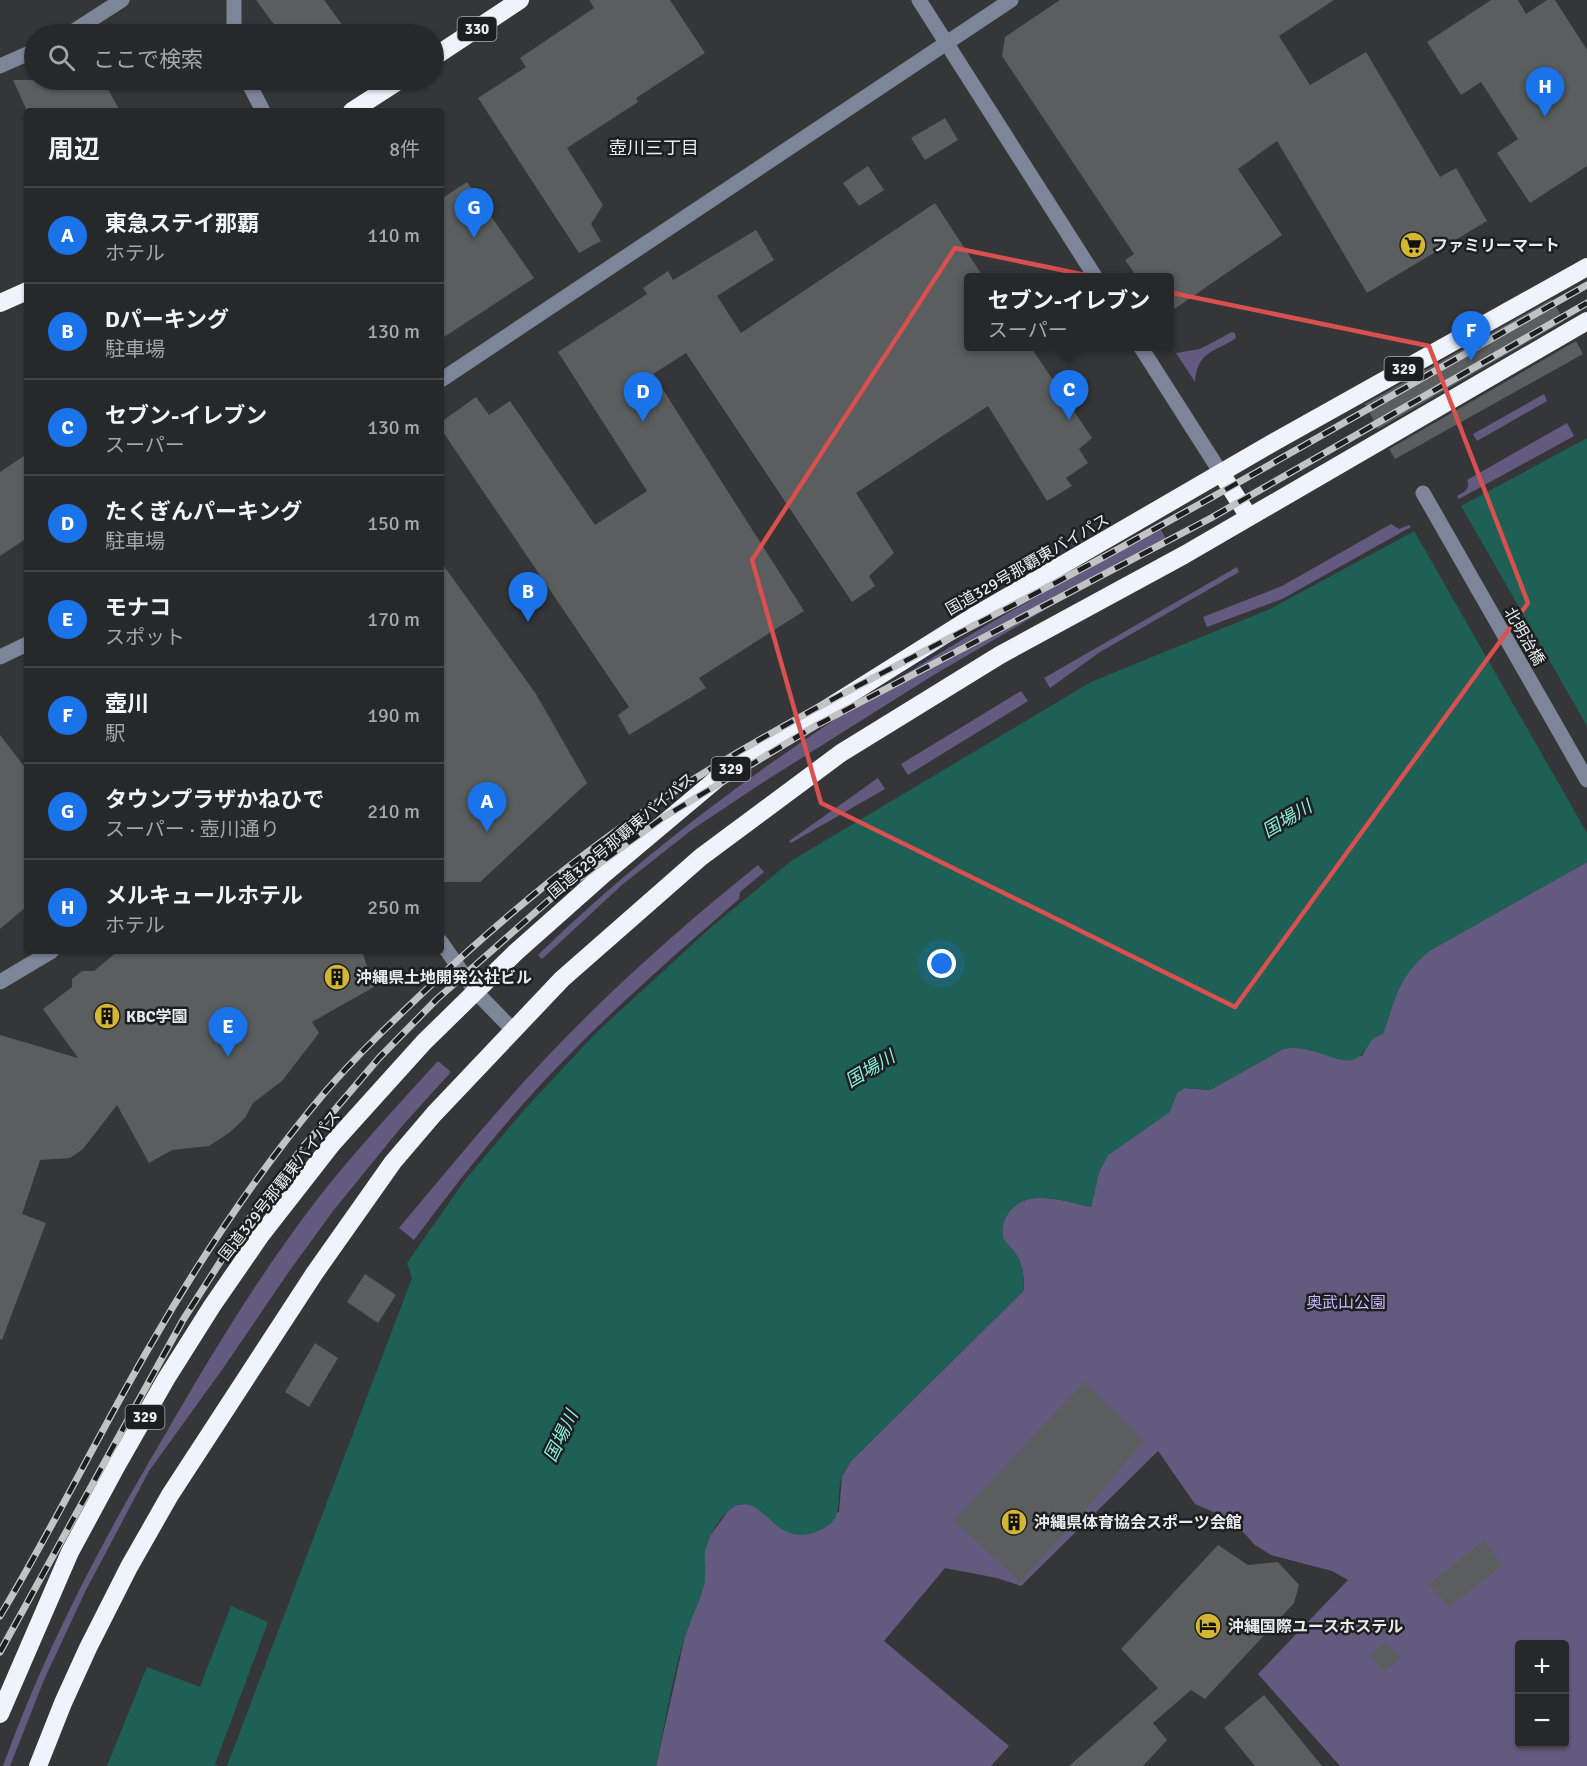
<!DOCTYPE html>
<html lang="ja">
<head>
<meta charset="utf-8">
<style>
  :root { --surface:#27282a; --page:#2f3032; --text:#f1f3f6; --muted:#a4a6a8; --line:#434447; --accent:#1a73e8 }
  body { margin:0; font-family:Signika,"Noto Sans JP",sans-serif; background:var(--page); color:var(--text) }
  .controls { position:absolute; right:18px; bottom:18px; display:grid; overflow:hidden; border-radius:6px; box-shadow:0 2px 4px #0004 }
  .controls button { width:54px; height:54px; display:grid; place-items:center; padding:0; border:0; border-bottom:2px solid var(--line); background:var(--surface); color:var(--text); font:30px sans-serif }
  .you { position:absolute; left:942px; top:964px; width:21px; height:21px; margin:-15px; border:4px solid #fff; border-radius:50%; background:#1a73e8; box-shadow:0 0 0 9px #1a73e833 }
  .badge { display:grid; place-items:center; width:39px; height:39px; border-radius:50%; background:var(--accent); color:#fff; font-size:20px; font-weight:700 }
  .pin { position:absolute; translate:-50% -50px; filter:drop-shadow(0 2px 3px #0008) }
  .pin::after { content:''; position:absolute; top:32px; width:21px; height:18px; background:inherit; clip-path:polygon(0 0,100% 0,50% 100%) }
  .popup { position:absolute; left:964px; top:273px; width:210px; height:78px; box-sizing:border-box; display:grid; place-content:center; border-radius:6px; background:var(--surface); filter:drop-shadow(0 2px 4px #0005); font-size:20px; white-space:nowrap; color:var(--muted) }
  .popup b { font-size:22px; color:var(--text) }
  .popup::after { content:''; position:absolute; left:50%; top:100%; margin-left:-12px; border:12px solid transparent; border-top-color:var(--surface) }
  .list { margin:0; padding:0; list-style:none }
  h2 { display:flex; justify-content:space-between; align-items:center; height:78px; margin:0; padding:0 24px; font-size:26px }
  h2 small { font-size:20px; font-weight:400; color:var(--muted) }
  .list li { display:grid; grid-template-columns:39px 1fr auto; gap:18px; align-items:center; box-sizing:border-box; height:96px; padding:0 24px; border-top:2px solid var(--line) }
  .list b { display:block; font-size:22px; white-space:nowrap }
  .list p { margin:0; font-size:20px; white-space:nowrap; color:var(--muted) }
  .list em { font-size:20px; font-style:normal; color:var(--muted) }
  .icon { flex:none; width:33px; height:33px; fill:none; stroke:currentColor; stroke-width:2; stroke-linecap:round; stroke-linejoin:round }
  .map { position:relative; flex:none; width:1587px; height:1766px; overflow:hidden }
  .search { position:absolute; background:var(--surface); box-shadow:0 2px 4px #0004; left:24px; top:24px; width:420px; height:66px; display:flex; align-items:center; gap:15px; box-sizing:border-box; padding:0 21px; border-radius:33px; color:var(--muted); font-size:22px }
  .panel { position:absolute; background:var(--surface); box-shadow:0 2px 4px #0004; left:24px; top:108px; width:420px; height:846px; border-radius:6px }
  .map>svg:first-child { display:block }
  .green { fill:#635a80; fill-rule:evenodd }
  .water { fill:#1f6056 }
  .pier { fill:#343638 }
  .building { fill:#5a5e5f }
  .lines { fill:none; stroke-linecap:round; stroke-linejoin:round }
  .minor { stroke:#7d8598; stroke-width:15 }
  .highway { stroke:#eff3fc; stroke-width:18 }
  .rail-casing { stroke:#c1c3c5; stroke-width:7 }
  .rail { stroke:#1c1e1f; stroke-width:4.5; stroke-dasharray:14; stroke-linecap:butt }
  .marked { fill:none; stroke:#da4f4f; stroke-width:4.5; stroke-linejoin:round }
  .labels { text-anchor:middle; stroke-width:5; stroke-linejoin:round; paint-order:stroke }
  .shield { fill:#1c1e1f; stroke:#abadae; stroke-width:1.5 }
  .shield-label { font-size:15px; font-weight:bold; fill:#e8eaeb }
  .poi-label { font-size:16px; font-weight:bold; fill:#e8eaeb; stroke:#1c1e1f; text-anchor:start }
  .street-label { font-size:16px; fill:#e8eaeb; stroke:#1c1e1f }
  .park-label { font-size:16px; fill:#c9b9fe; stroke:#1c1e1f }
  .neighbourhood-label { font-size:18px; fill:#e8eaeb; stroke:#1c1e1f }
  .water-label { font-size:18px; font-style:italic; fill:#8defdd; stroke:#1c1e1f }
</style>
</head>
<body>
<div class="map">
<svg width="1587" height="1766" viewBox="0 0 1587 1766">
  <rect width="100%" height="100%" fill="#343638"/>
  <!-- green -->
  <g class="green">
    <path d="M1232,332L1235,333L1236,338C1214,353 1197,351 1195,382L1176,353L1200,349Z"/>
    <polygon points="1544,394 1547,401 1477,441 1473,434"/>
    <path d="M1567,423L1574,436L1459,499L1457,496C1464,492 1471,489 1467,480Z"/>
    <polygon points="1391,524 1399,529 1409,525 1411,527 1282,599 1207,627 1203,617 1282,586"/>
    <path d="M1161,530L1166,539L932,676L762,783L693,829L623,884L542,959L538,955C670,826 824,721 982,628C1040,594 1101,562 1161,530Z"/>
    <polygon points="1237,567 1239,572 1100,652 1050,688 1044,678"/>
    <polygon points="1021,691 1028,701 908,775 901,764"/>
    <polygon points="878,778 885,789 791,843 789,841"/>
    <path d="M1587,862V1766H1340L1258,1674L1348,1580L1332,1571L1271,1555L1255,1545L1232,1520L1195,1504L1158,1451L1021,1586L997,1578L945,1568L884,1641L1009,1746L991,1766H656L685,1636L705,1581L703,1555L710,1536L728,1511L736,1505L745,1504L755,1506L783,1530L839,1512L842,1476L851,1461L1024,1290C1024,1277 1023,1265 1016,1254C1013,1249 1007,1245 1004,1240C1001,1233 1002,1223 1006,1217C1022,1186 1064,1201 1091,1207L1099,1172L1108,1155L1169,1112L1177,1093L1184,1088L1210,1090L1283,1049L1294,1047L1362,1056L1372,1038L1383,1034C1396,997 1398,977 1429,951ZM1520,1644H1564V1744H1520Z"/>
    <path d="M758,865L764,872L740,892L739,899C682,949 625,998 572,1052C514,1110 463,1174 414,1240L399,1228C447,1171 494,1113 545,1059C611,989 683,925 758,865Z"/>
    <path d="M438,1061L451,1072L403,1125L333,1211L288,1273L224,1367L149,1471L85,1592L44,1680L10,1766H3C45,1649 103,1539 166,1433C213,1352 261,1272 319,1197C356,1150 397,1106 438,1061Z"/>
  </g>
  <!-- water -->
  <g class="water">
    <path d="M1587,438V862L1429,951C1398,977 1396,997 1383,1034C1367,1037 1368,1056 1352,1060C1337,1064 1308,1043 1283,1049L1210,1090L1184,1088L1177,1093L1170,1112L1108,1155L1099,1172L1091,1207C1064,1201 1022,1186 1006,1217C1002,1223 1001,1233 1004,1240C1007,1245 1013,1249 1016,1254C1023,1265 1024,1277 1024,1290L851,1461C848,1466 843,1471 842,1477C835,1494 845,1516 826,1527C776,1556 767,1495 737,1505C726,1509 716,1525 710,1536C701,1553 707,1563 705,1580C703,1597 690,1619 685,1636C672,1678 665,1723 656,1766H227L412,1278L407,1263L465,1180L525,1109L595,1034L708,930L791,861L1091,682L1270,609Z"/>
    <polygon points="231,1606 268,1622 215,1764 218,1766 107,1766 147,1667 200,1687"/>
  </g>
  <!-- pier -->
  <polygon class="pier" points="1460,504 1587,726 1587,833 1413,529"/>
  <!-- building -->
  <g class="building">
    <polygon points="256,0 324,0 349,34 281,34"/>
    <polygon points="589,0 670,0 705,53 636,98 638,102 567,148 603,205 591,224 601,241 579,253 478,98 526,67 520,58 594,8"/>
    <polygon points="1060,0 1334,0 1279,36 1310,85 1366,52 1440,177 1456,168 1487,221 1367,293 1277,141 1238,169 1282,235 1170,312 1170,278 1138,278 1125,260 1134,254 1002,56 1005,37"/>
    <polygon points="1491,0 1518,0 1526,14 1547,0 1555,0 1587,50 1587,166 1530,203 1497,153 1518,139 1481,82 1461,95 1427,42"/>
    <polygon points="13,80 103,80 120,111 27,111"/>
    <polygon points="945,118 958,140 925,160 911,138"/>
    <polygon points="868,166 884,190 859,206 843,183"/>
    <polygon points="467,182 534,278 441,339 441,199"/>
    <polygon points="935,203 984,278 969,278 969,346 1030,346 1092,438 1079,449 1088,463 1066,478 1072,486 1047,501 988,406 856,493 894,553 869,576 875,586 852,602 686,353 653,374 804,611 699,678 706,688 629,735 618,715 629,707 441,429 441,422 476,397 489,415 510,401 595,525 647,491 558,352 647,294 643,288 668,271 673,280 756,230 774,260 717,296 741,333"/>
    <polygon points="1552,299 1564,321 1378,429 1365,404"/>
    <polygon points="1576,341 1583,354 1395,459 1389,449"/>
    <polygon points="27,454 27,538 0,556 0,472"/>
    <polygon points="441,562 536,694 587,783 480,882 441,882"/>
    <polygon points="0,735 27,770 27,906 0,929"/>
    <polygon points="118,951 362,951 374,987 312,1022 319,1033 282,1081 253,1103 245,1118 229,1133 209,1146 172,1150 149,1163 117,1105 83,1149 70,1158 40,1160 22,1214 46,1223 2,1340 0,1339 0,1035 78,1058 43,1009 72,987 72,979 82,971 94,971"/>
    <polygon points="365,1274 396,1295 378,1323 347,1302"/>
    <polygon points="315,1343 338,1358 309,1407 285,1392"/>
    <polygon points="1084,1382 1144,1441 1074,1523 1020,1582 954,1521"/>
    <polygon points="1484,1540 1503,1565 1449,1608 1429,1584"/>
    <polygon points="1218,1545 1248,1565 1278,1562 1299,1585 1294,1603 1205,1699 1191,1690 1153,1723 1167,1740 1143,1766 1069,1766 1158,1688 1121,1649"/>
    <polygon points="1386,1642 1400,1658 1384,1672 1370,1655"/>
    <polygon points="1264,1695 1322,1766 1255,1766 1224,1728"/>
  </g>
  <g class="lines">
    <!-- minor -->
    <g class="minor">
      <polyline points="919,0 1096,278"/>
      <polyline points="69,34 122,0"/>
      <polyline points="234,34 234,0"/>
      <polyline points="0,66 34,51"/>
      <polyline points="247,80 263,111"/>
      <polyline points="1140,346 1221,473"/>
      <polyline points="441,380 1011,0"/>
      <polyline points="1423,493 1587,780"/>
      <polyline points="0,657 27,644"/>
      <polyline points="441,942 475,991 513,1030"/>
      <polyline points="0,982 52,951"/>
    </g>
    <!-- highway -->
    <g class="highway">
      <polyline points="434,57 520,0"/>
      <polyline points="352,111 400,80"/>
      <polyline points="0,303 27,291"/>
      <polyline points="1221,473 1249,517"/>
      <polyline points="0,1714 70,1552 117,1465 166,1379 212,1306 261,1235 332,1144 424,1042 516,952 605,873 724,773 976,615 1274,442 1587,267"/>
      <polyline points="38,1766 63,1703 88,1648 129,1567 170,1495 314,1274 393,1162 434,1114 562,979 701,857 841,753 1000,655 1184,555 1587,321"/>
    </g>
    <defs>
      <g id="rail">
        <path d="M0,1616C53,1528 98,1435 150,1346C201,1257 259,1170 326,1091C358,1054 395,1019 431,985C504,917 580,853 664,798C798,711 944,643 1085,567C1254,476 1419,379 1587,285"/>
        <polyline points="0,1652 183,1320 240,1231 303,1147 379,1058 437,999 548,901 664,817 815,726 1211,518 1587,303"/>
      </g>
    </defs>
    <!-- rail casing -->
    <use href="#rail" class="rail-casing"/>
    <!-- rail -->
    <use href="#rail" class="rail"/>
  </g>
  <!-- marked area -->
  <path class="marked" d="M955,248L1429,346L1528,603L1235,1007L821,803L752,560Z"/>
  <!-- icons -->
  <defs>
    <symbol id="supermarket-disc" viewBox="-11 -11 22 22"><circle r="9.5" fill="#d4b635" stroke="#1c1e1f"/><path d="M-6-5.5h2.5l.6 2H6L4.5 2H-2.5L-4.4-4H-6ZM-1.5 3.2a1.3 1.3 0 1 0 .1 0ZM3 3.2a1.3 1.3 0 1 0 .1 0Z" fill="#111"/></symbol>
    <symbol id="building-disc" viewBox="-11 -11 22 22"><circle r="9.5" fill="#d4b635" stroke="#1c1e1f"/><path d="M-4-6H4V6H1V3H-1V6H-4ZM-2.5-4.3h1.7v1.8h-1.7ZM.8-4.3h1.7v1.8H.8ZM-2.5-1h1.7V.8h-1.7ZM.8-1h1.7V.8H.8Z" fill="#111"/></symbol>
    <symbol id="hotel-disc" viewBox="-11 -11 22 22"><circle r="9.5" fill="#d4b635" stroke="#1c1e1f"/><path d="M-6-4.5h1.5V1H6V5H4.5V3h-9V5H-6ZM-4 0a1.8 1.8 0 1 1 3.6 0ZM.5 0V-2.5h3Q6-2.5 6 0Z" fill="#111"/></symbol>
  </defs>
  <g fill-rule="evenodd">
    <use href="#supermarket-disc" x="1398" y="230" width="30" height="30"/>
    <use href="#building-disc" x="322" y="962" width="30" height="30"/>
    <use href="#building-disc" x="92" y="1001" width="30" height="30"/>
    <use href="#building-disc" x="999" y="1507" width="30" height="30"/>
    <use href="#hotel-disc" x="1193" y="1611" width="30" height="30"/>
  </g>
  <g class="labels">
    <!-- shield labels -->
    <g class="shield">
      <rect x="457.5" y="17" width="39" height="24" rx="4.5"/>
      <rect x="1384.5" y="357" width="39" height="24" rx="4.5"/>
      <rect x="711.5" y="757" width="39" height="24" rx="4.5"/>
      <rect x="125.5" y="1405" width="39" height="24" rx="4.5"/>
    </g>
    <g class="shield-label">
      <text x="477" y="34">330</text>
      <text x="1404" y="374">329</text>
      <text x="731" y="774">329</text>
      <text x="145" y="1422">329</text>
    </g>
    <!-- poi labels -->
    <g class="poi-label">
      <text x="1432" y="251">ファミリーマート</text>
      <text x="356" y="983">沖縄県土地開発公社ビル</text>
      <text x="126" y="1022">KBC学園</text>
      <text x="1034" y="1528">沖縄県体育協会スポーツ会館</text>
      <text x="1228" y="1632">沖縄国際ユースホステル</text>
    </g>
    <!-- street labels -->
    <g class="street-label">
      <text transform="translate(1027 564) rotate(-30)" y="6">国道329号那覇東バイパス</text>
      <text transform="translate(1525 636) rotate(60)" y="6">北明治橋</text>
      <text transform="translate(621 835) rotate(-40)" y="6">国道329号那覇東バイパス</text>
      <text transform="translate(279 1185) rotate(-52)" y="6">国道329号那覇東バイパス</text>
    </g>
    <!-- park labels -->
    <g class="park-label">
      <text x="1346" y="1308">奥武山公園</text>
    </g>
    <!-- neighbourhood labels -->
    <g class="neighbourhood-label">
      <text x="654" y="154">壺川三丁目</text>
    </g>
    <!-- water labels -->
    <g class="water-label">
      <text transform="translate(1287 819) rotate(-31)" y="6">国場川</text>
      <text transform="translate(870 1069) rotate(-31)" y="6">国場川</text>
      <text transform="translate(561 1436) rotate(-64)" y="6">国場川</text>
    </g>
  </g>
</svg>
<div class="controls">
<button>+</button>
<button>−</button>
</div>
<div class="you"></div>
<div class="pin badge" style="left:487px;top:832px">A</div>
<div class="pin badge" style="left:528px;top:622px">B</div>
<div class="pin badge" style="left:1069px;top:420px">C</div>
<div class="popup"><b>セブン-イレブン</b>スーパー</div>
<div class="pin badge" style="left:643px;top:422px">D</div>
<div class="pin badge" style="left:228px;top:1057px">E</div>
<div class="pin badge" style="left:1471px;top:361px">F</div>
<div class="pin badge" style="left:474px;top:238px">G</div>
<div class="pin badge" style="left:1545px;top:117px">H</div>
<div class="search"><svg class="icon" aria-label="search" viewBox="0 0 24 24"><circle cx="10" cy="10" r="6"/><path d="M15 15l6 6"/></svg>ここで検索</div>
<section class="panel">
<h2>周辺<small>8件</small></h2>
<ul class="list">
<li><span class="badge">A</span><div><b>東急ステイ那覇</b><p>ホテル</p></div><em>110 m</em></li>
<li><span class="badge">B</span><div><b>Dパーキング</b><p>駐車場</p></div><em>130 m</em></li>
<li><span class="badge">C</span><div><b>セブン-イレブン</b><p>スーパー</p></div><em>130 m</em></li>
<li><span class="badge">D</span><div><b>たくぎんパーキング</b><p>駐車場</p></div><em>150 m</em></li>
<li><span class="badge">E</span><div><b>モナコ</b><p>スポット</p></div><em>170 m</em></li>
<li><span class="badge">F</span><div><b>壺川</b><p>駅</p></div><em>190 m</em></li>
<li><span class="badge">G</span><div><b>タウンプラザかねひで</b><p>スーパー · 壺川通り</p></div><em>210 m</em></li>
<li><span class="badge">H</span><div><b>メルキュールホテル</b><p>ホテル</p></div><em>250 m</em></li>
</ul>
</section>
</div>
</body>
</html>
